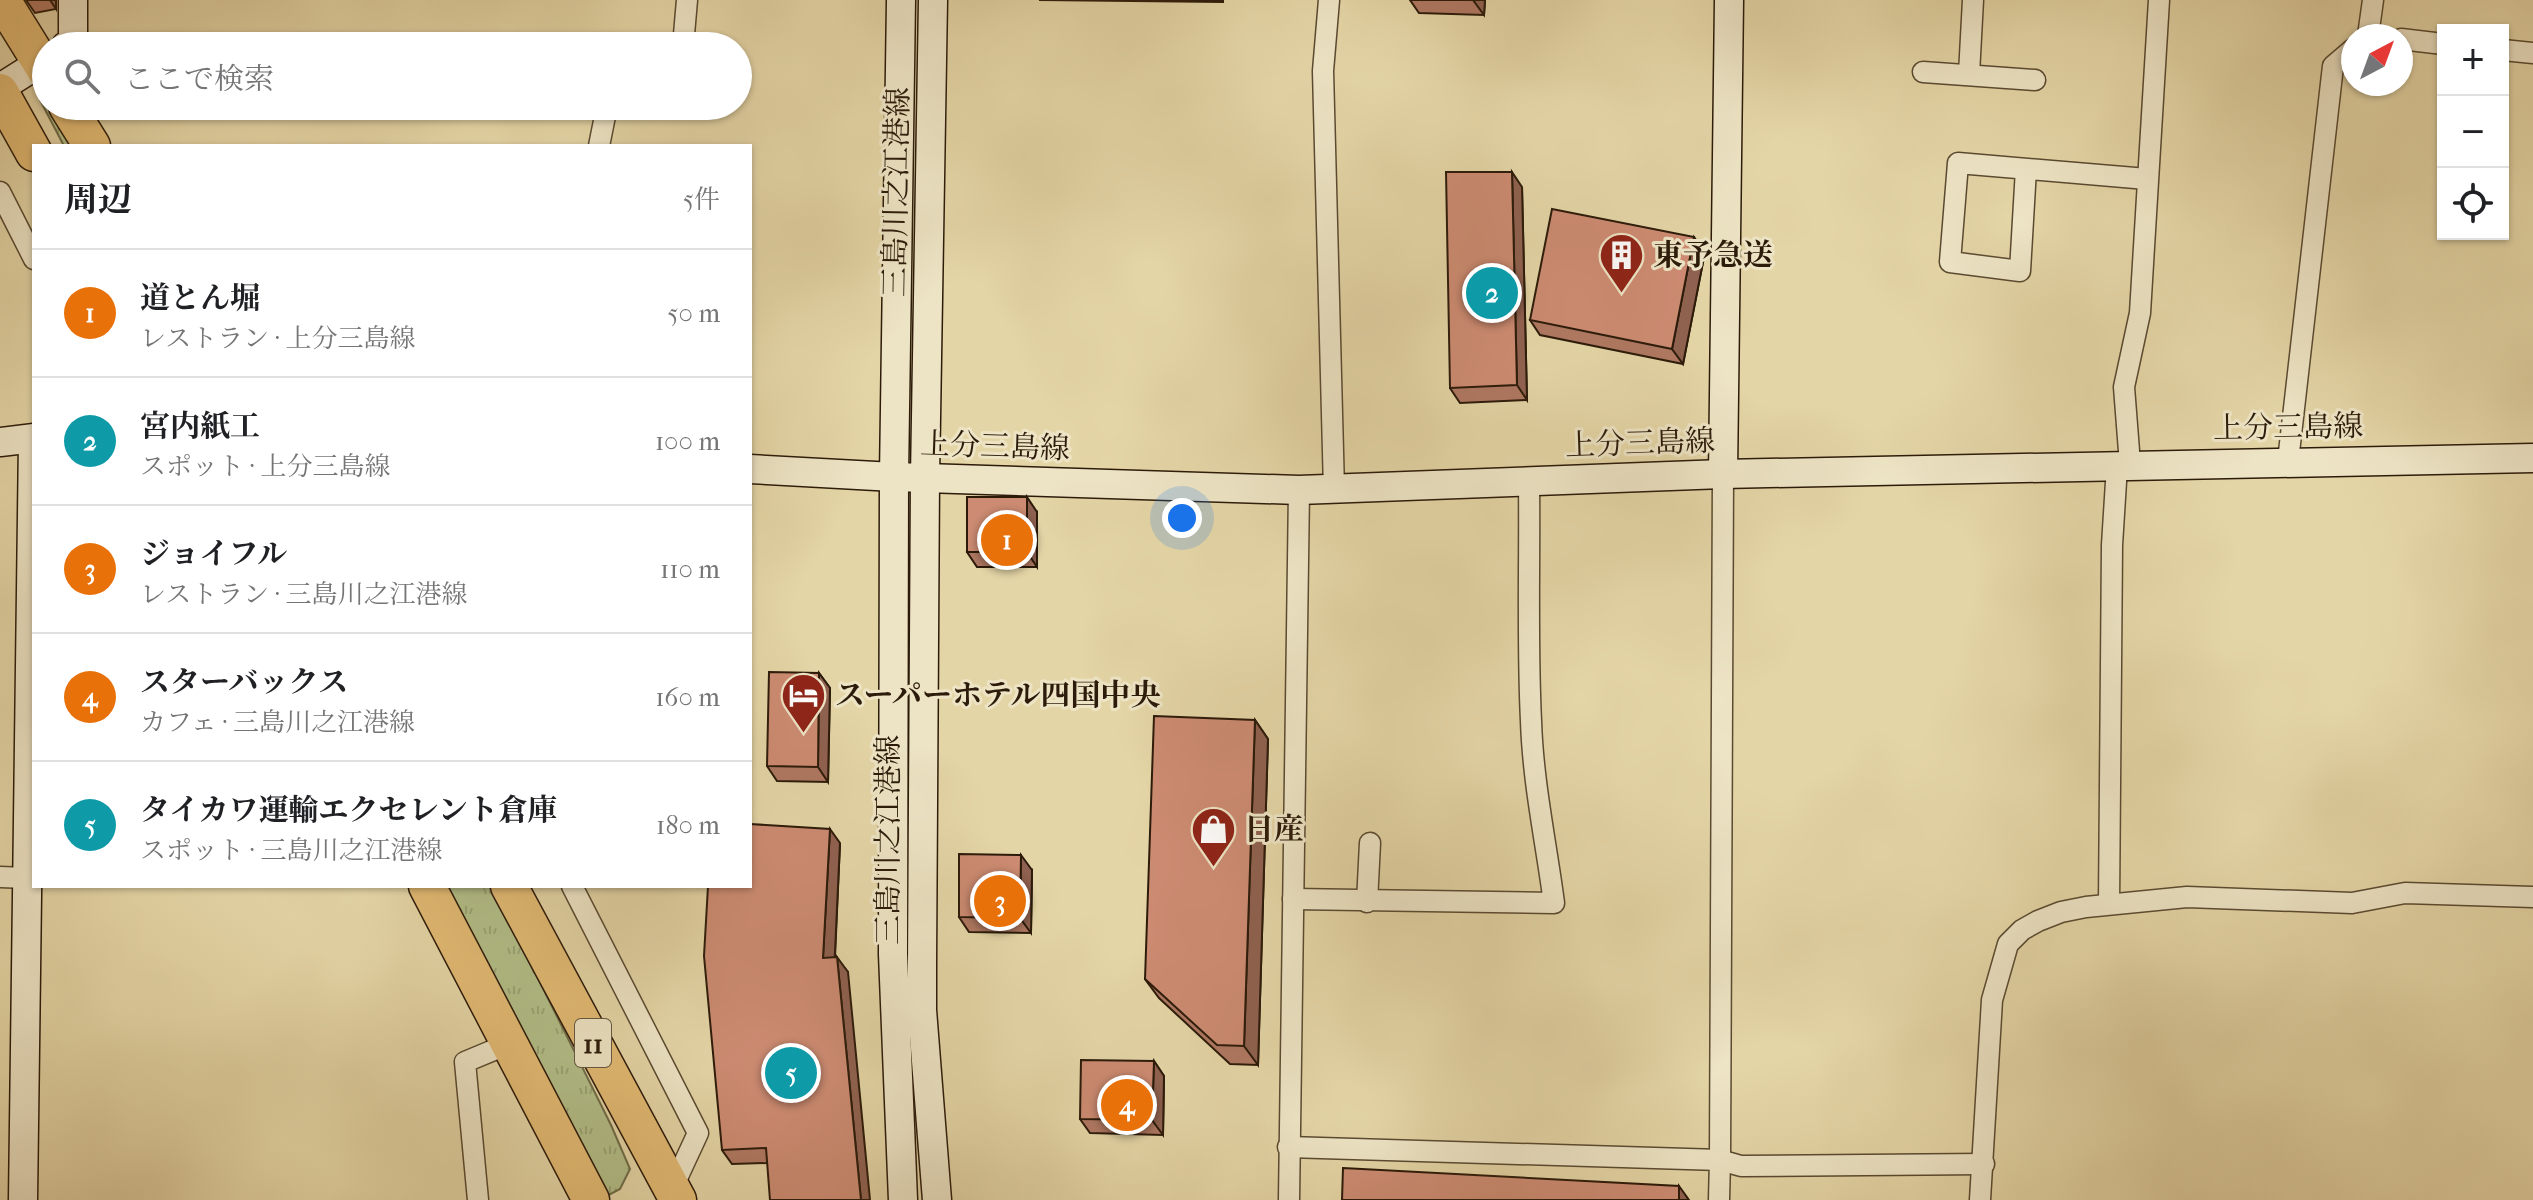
<!DOCTYPE html>
<html lang="ja">
<head>
<meta charset="utf-8">
<style>
  :root { --surface:#fff; --page:#f2f2f2; --text:#202124; --muted:#757577; --line:#e0e0e0; --accent:#0f766e }
  body { margin:0; font-family:"IM FELL French Canon","Noto Serif JP",serif; background:var(--page); color:var(--text) }
  .controls { position:absolute; right:24px; top:24px; display:grid; overflow:hidden; border-radius:0px; box-shadow:0 2px 6px #0004 }
  .controls button { width:72px; height:72px; display:grid; place-items:center; padding:0; border:0; border-bottom:2px solid var(--line); background:var(--surface); color:var(--text); font:40px sans-serif }
  .compass { position:absolute; left:2341px; top:24px; width:72px; height:72px; border-radius:50%; background:var(--surface); box-shadow:0 2px 6px #0004; rotate:41deg }
  .you { position:absolute; left:1182px; top:518px; width:28px; height:28px; margin:-20px; border:6px solid #fff; border-radius:50%; background:#1a73e8; box-shadow:0 0 0 12px #1a73e833 }
  .badge { display:grid; place-items:center; width:52px; height:52px; border-radius:50%; background:var(--accent); color:#fff; font-size:26px; font-weight:700 }
  .pin { position:absolute; translate:-50% -50%; border:4px solid #fff; box-shadow:0 2px 8px #0006 }
  .list { margin:0; padding:0; list-style:none }
  h2 { display:flex; justify-content:space-between; align-items:center; height:104px; margin:0; padding:0 32px; font-size:34px }
  h2 small { font-size:26px; font-weight:400; color:var(--muted) }
  .list li { display:grid; grid-template-columns:52px 1fr auto; gap:24px; align-items:center; box-sizing:border-box; height:128px; padding:0 32px; border-top:2px solid var(--line) }
  .list b { display:block; font-size:30px; white-space:nowrap }
  .list p { margin:0; font-size:26px; white-space:nowrap; color:var(--muted) }
  .list em { font-size:26px; font-style:normal; color:var(--muted) }
  .icon { flex:none; width:44px; height:44px; fill:none; stroke:currentColor; stroke-width:2; stroke-linecap:round; stroke-linejoin:round }
  .map { position:relative; flex:none; width:2533px; height:1200px; overflow:hidden }
  .search { position:absolute; background:var(--surface); box-shadow:0 2px 6px #0004; left:32px; top:32px; width:720px; height:88px; display:flex; align-items:center; gap:20px; box-sizing:border-box; padding:0 28px; border-radius:44px; color:var(--muted); font-size:30px }
  .panel { position:absolute; background:var(--surface); box-shadow:0 2px 6px #0004; left:32px; top:144px; width:720px; height:744px; border-radius:0px }
  .map>svg:first-child { display:block }
  .grass { fill:url(#grass-tufts); stroke:#6f6c49; stroke-width:2 }
  .lines { fill:none; stroke-linecap:round; stroke-linejoin:round }
  .street-casing { stroke:#5a4a31; stroke-width:23 }
  .secondary-casing { stroke:#2c1b0a; stroke-width:31 }
  .highway-casing { stroke:#2c1b0a; stroke-width:39 }
  .street { stroke:#ede4c5; stroke-width:20 }
  .secondary { stroke:#ede4c5; stroke-width:28 }
  .highway { stroke:#e2ba73; stroke-width:36 }
  .wall { fill:#af7862; stroke:#2c1b0a; stroke-width:2 }
  .shaded-wall { fill:#8f6150; stroke:#2c1b0a; stroke-width:2 }
  .building { fill:#cc8b72; stroke:#2c1b0a; stroke-width:2 }
  .labels { text-anchor:middle; stroke-width:6; stroke-linejoin:round; paint-order:stroke }
  .shield { fill:#ede4c5; stroke:#665742; stroke-width:2 }
  .shield-label { font-size:28px; font-weight:bold; fill:#2c1b0a }
  .street-label { font-size:30px; fill:#2c1b0a; stroke:#ede4c5 }
  .poi-label { font-size:30px; font-weight:bold; fill:#2c1b0a; stroke:#ede4c5; text-anchor:start }
</style>
</head>
<body>
<div class="map">
<svg width="2533" height="1200" viewBox="0 0 2533 1200">
  <defs>
    <pattern id="grass-tufts" width="24" height="20" patternUnits="userSpaceOnUse" patternTransform="scale(2)"><rect width="24" height="20" fill="#b2be88"/><path d="M3 7l-1-3M5 7V3M7 7l1-3M15 17l-1-3M17 17v-4M19 17l1-3" fill="none" stroke="#99a374"/></pattern>
  </defs>
  <rect width="100%" height="100%" fill="#e4d5a6"/>
  <filter id="stains"><feTurbulence type="fractalNoise" baseFrequency=".0025" numOctaves="4"/><feColorMatrix values="0 0 0 0 .2 0 0 0 0 .09 0 0 0 0 .02 0 0 0 .5 -.17"/></filter>
  <radialGradient id="worn" r=".72"><stop offset=".6" stop-color="#630" stop-opacity="0"/><stop offset="1" stop-color="#630" stop-opacity=".3"/></radialGradient>
  <!-- grass -->
  <g class="grass">
    <polygon points="43,92 46,95 46,106 52,106 75,146 64,146 40,100"/>
    <polygon points="442,886 492,886 611,1125 630,1169 620,1189 607,1196"/>
  </g>
  <g class="lines">
    <defs>
      <g id="street">
        <polyline points="1329,0 1323,71 1334,490"/>
        <polyline points="2368,36 2373,0"/>
        <polyline points="2401,39 2443,44"/>
        <polyline points="683,46 687,0"/>
        <polyline points="2503,50 2533,53"/>
        <polyline points="1923,72 2035,80"/>
        <polyline points="1969,74 1973,0"/>
        <polyline points="599,146 607,106"/>
        <polyline points="2026,169 2020,271 1950,262 1958,163 2147,179"/>
        <polyline points="0,192 34,259"/>
        <polyline points="2288,461 2333,66 2353,49"/>
        <polyline points="2130,464 2124,387 2140,313 2159,0"/>
        <polyline points="1723,474 1720,1160 1741,1166 1984,1164"/>
        <polyline points="0,877 27,878"/>
        <polyline points="572,886 698,1133 672,1189"/>
        <path d="M1293,899L1554,903C1546,842 1533,783 1531,721C1527,641 1530,561 1529,481"/>
        <polyline points="1367,902 1370,843"/>
        <polyline points="2109,904 2112,545 2117,466"/>
        <polyline points="1288,1147 1720,1160 1719,1200"/>
        <polyline points="478,1200 465,1062 508,1044"/>
        <polyline points="1289,1200 1299,490"/>
        <polyline points="1980,1200 1992,1000 2008,944 2022,930 2038,921 2061,912 2086,907 2187,897 2352,903 2405,893 2533,897"/>
      </g>
      <g id="secondary">
        <polyline points="901,0 894,477 893,954 903,1200"/>
        <polyline points="933,0 925,477 922,964 922,1010 937,1200"/>
        <polyline points="66,46 73,42 73,0"/>
        <polyline points="0,88 46,59"/>
        <polyline points="0,442 34,438"/>
        <polyline points="750,469 894,477 1299,490 1723,474 2533,458"/>
        <polyline points="1723,474 1729,0"/>
        <polyline points="23,1200 33,439"/>
      </g>
      <g id="highway">
        <polyline points="2,0 46,71"/>
        <polyline points="0,92 34,153"/>
        <polyline points="67,106 92,146"/>
        <polyline points="427,886 591,1200"/>
        <polyline points="509,886 678,1200"/>
      </g>
    </defs>
    <!-- street casing -->
    <use href="#street" class="street-casing"/>
    <!-- secondary casing -->
    <use href="#secondary" class="secondary-casing"/>
    <!-- highway casing -->
    <use href="#highway" class="highway-casing"/>
    <!-- street -->
    <use href="#street" class="street"/>
    <!-- secondary -->
    <use href="#secondary" class="secondary"/>
    <!-- highway -->
    <use href="#highway" class="highway"/>
  </g>
  <!-- wall -->
  <g class="wall">
    <polygon points="26,0 56,0 56,9 35,13"/>
    <polygon points="1039,0 1223,0 1223,2"/>
    <polygon points="1410,0 1485,0 1484,15 1419,13"/>
    <polygon points="1522,187 1527,400 1460,403 1450,388"/>
    <polygon points="1705,252 1683,364 1540,335 1530,320"/>
    <polygon points="1037,512 1037,567 977,567 967,552"/>
    <polygon points="819,673 830,688 828,782 777,781 767,766"/>
    <polygon points="1255,720 1268,739 1258,1065 1230,1064 1159,998 1145,979"/>
    <polygon points="840,843 835,957 848,972 767,1163 732,1164 722,1150"/>
    <polygon points="1032,870 1031,933 969,932 959,917"/>
    <polygon points="1154,1061 1164,1076 1163,1135 1090,1133 1080,1119"/>
  </g>
  <!-- shaded-wall -->
  <g class="shaded-wall">
    <polygon points="50,0 56,0 56,9"/>
    <polygon points="1473,0 1485,0 1484,15"/>
    <polygon points="1512,172 1522,187 1527,400 1517,385"/>
    <polygon points="1694,237 1705,252 1683,364 1672,349"/>
    <polygon points="1027,497 1037,512 1037,567 1027,552"/>
    <polygon points="819,673 830,688 828,782 818,767"/>
    <polygon points="1255,720 1268,739 1258,1065 1244,1046"/>
    <polygon points="830,829 840,843 834,973 823,958"/>
    <polygon points="1021,855 1032,870 1031,933 1020,918"/>
    <polygon points="837,957 848,972 870,1200 861,1200"/>
    <polygon points="1154,1061 1164,1076 1163,1135 1152,1120"/>
    <polygon points="1679,1186 1689,1200 1679,1200"/>
  </g>
  <!-- building -->
  <g class="building">
    <polygon points="1446,172 1512,172 1517,385 1450,388"/>
    <polygon points="1552,209 1694,237 1672,349 1530,320"/>
    <rect x="967" y="497" width="60" height="55"/>
    <polygon points="769,672 819,673 818,767 767,766"/>
    <polygon points="1154,716 1255,720 1244,1046 1217,1045 1145,979"/>
    <polygon points="750,824 830,829 823,958 837,957 861,1200 770,1200 766,1148 722,1150 704,956 708,886 750,886"/>
    <polygon points="959,854 1021,855 1020,918 959,917"/>
    <polygon points="1081,1060 1154,1061 1152,1120 1080,1119"/>
    <polygon points="1343,1168 1679,1186 1679,1200 1342,1200"/>
  </g>
  <!-- icons -->
  <defs>
    <symbol id="building-pin" viewBox="-11 -11 22 30"><path d="M0 17L-7.5 6A9.5 9.5 0 1 1 7.5 6Z" fill="#8f2418" stroke="#ede4c5"/><path d="M-4-6H4V6H1V3H-1V6H-4ZM-2.5-4.3h1.7v1.8h-1.7ZM.8-4.3h1.7v1.8H.8ZM-2.5-1h1.7V.8h-1.7ZM.8-1h1.7V.8H.8Z" fill="#fff"/></symbol>
    <symbol id="hotel-pin" viewBox="-11 -11 22 30"><path d="M0 17L-7.5 6A9.5 9.5 0 1 1 7.5 6Z" fill="#8f2418" stroke="#ede4c5"/><path d="M-6-4.5h1.5V1H6V5H4.5V3h-9V5H-6ZM-4 0a1.8 1.8 0 1 1 3.6 0ZM.5 0V-2.5h3Q6-2.5 6 0Z" fill="#fff"/></symbol>
    <symbol id="shop-pin" viewBox="-11 -11 22 30"><path d="M0 17L-7.5 6A9.5 9.5 0 1 1 7.5 6Z" fill="#8f2418" stroke="#ede4c5"/><path d="M-5-2.5h2.3a2.7 3.5 0 0 1 5.4 0H5L5.5 6h-11ZM-1.5-2.5h3a1.5 2.3 0 0 0-3 0Z" fill="#fff"/></symbol>
  </defs>
  <g fill-rule="evenodd">
    <use href="#building-pin" x="1596" y="230" width="51" height="69"/>
    <use href="#hotel-pin" x="778" y="670" width="51" height="69"/>
    <use href="#shop-pin" x="1188" y="804" width="51" height="69"/>
  </g>
  <g class="labels">
    <!-- shield labels -->
    <rect class="shield" x="575" y="1019" width="36" height="48" rx="6"/>
    <g class="shield-label">
      <text x="593" y="1053">11</text>
    </g>
    <!-- street labels -->
    <g class="street-label">
      <text transform="translate(896 192) rotate(-89)" y="10">三島川之江港線</text>
      <text transform="translate(2288 427) rotate(-1)" y="10">上分三島線</text>
      <text transform="translate(1640 443) rotate(-2)" y="10">上分三島線</text>
      <text transform="translate(995 446) rotate(2)" y="10">上分三島線</text>
      <text transform="translate(888 840) rotate(-90)" y="10">三島川之江港線</text>
    </g>
    <!-- poi labels -->
    <g class="poi-label">
      <text x="1653" y="265">東予急送</text>
      <text x="835" y="705">スーパーホテル四国中央</text>
      <text x="1244" y="839">日産</text>
    </g>
  </g>
  <rect width="100%" height="100%" filter="url(#stains)"/>
  <rect width="100%" height="100%" fill="url(#worn)"/>
</svg>
<div class="controls">
<button>+</button>
<button>−</button>
<button><svg class="icon" aria-label="locate" viewBox="0 0 24 24"><circle cx="12" cy="12" r="6"/><path d="M12 2v4M12 18v4M2 12h4M18 12h4"/></svg></button>
</div>
<svg class="compass" viewBox="-18 -18 36 36"><path d="M0-13l5 13h-10z" fill="#e53935"/><path d="M0 13l5-13h-10z" fill="#757577"/></svg>
<div class="you"></div>
<div class="pin badge" style="left:1007px;top:540px;background:#e8710a">1</div>
<div class="pin badge" style="left:1492px;top:293px;background:#0f9aa8">2</div>
<div class="pin badge" style="left:1000px;top:901px;background:#e8710a">3</div>
<div class="pin badge" style="left:1127px;top:1105px;background:#e8710a">4</div>
<div class="pin badge" style="left:791px;top:1073px;background:#0f9aa8">5</div>
<div class="search"><svg class="icon" aria-label="search" viewBox="0 0 24 24"><circle cx="10" cy="10" r="6"/><path d="M15 15l6 6"/></svg>ここで検索</div>
<section class="panel">
<h2>周辺<small>5件</small></h2>
<ul class="list">
<li><span class="badge" style="background:#e8710a">1</span><div><b>道とん堀</b><p>レストラン · 上分三島線</p></div><em>50 m</em></li>
<li><span class="badge" style="background:#0f9aa8">2</span><div><b>宮内紙工</b><p>スポット · 上分三島線</p></div><em>100 m</em></li>
<li><span class="badge" style="background:#e8710a">3</span><div><b>ジョイフル</b><p>レストラン · 三島川之江港線</p></div><em>110 m</em></li>
<li><span class="badge" style="background:#e8710a">4</span><div><b>スターバックス</b><p>カフェ · 三島川之江港線</p></div><em>160 m</em></li>
<li><span class="badge" style="background:#0f9aa8">5</span><div><b>タイカワ運輸エクセレント倉庫</b><p>スポット · 三島川之江港線</p></div><em>180 m</em></li>
</ul>
</section>
</div>
</body>
</html>
